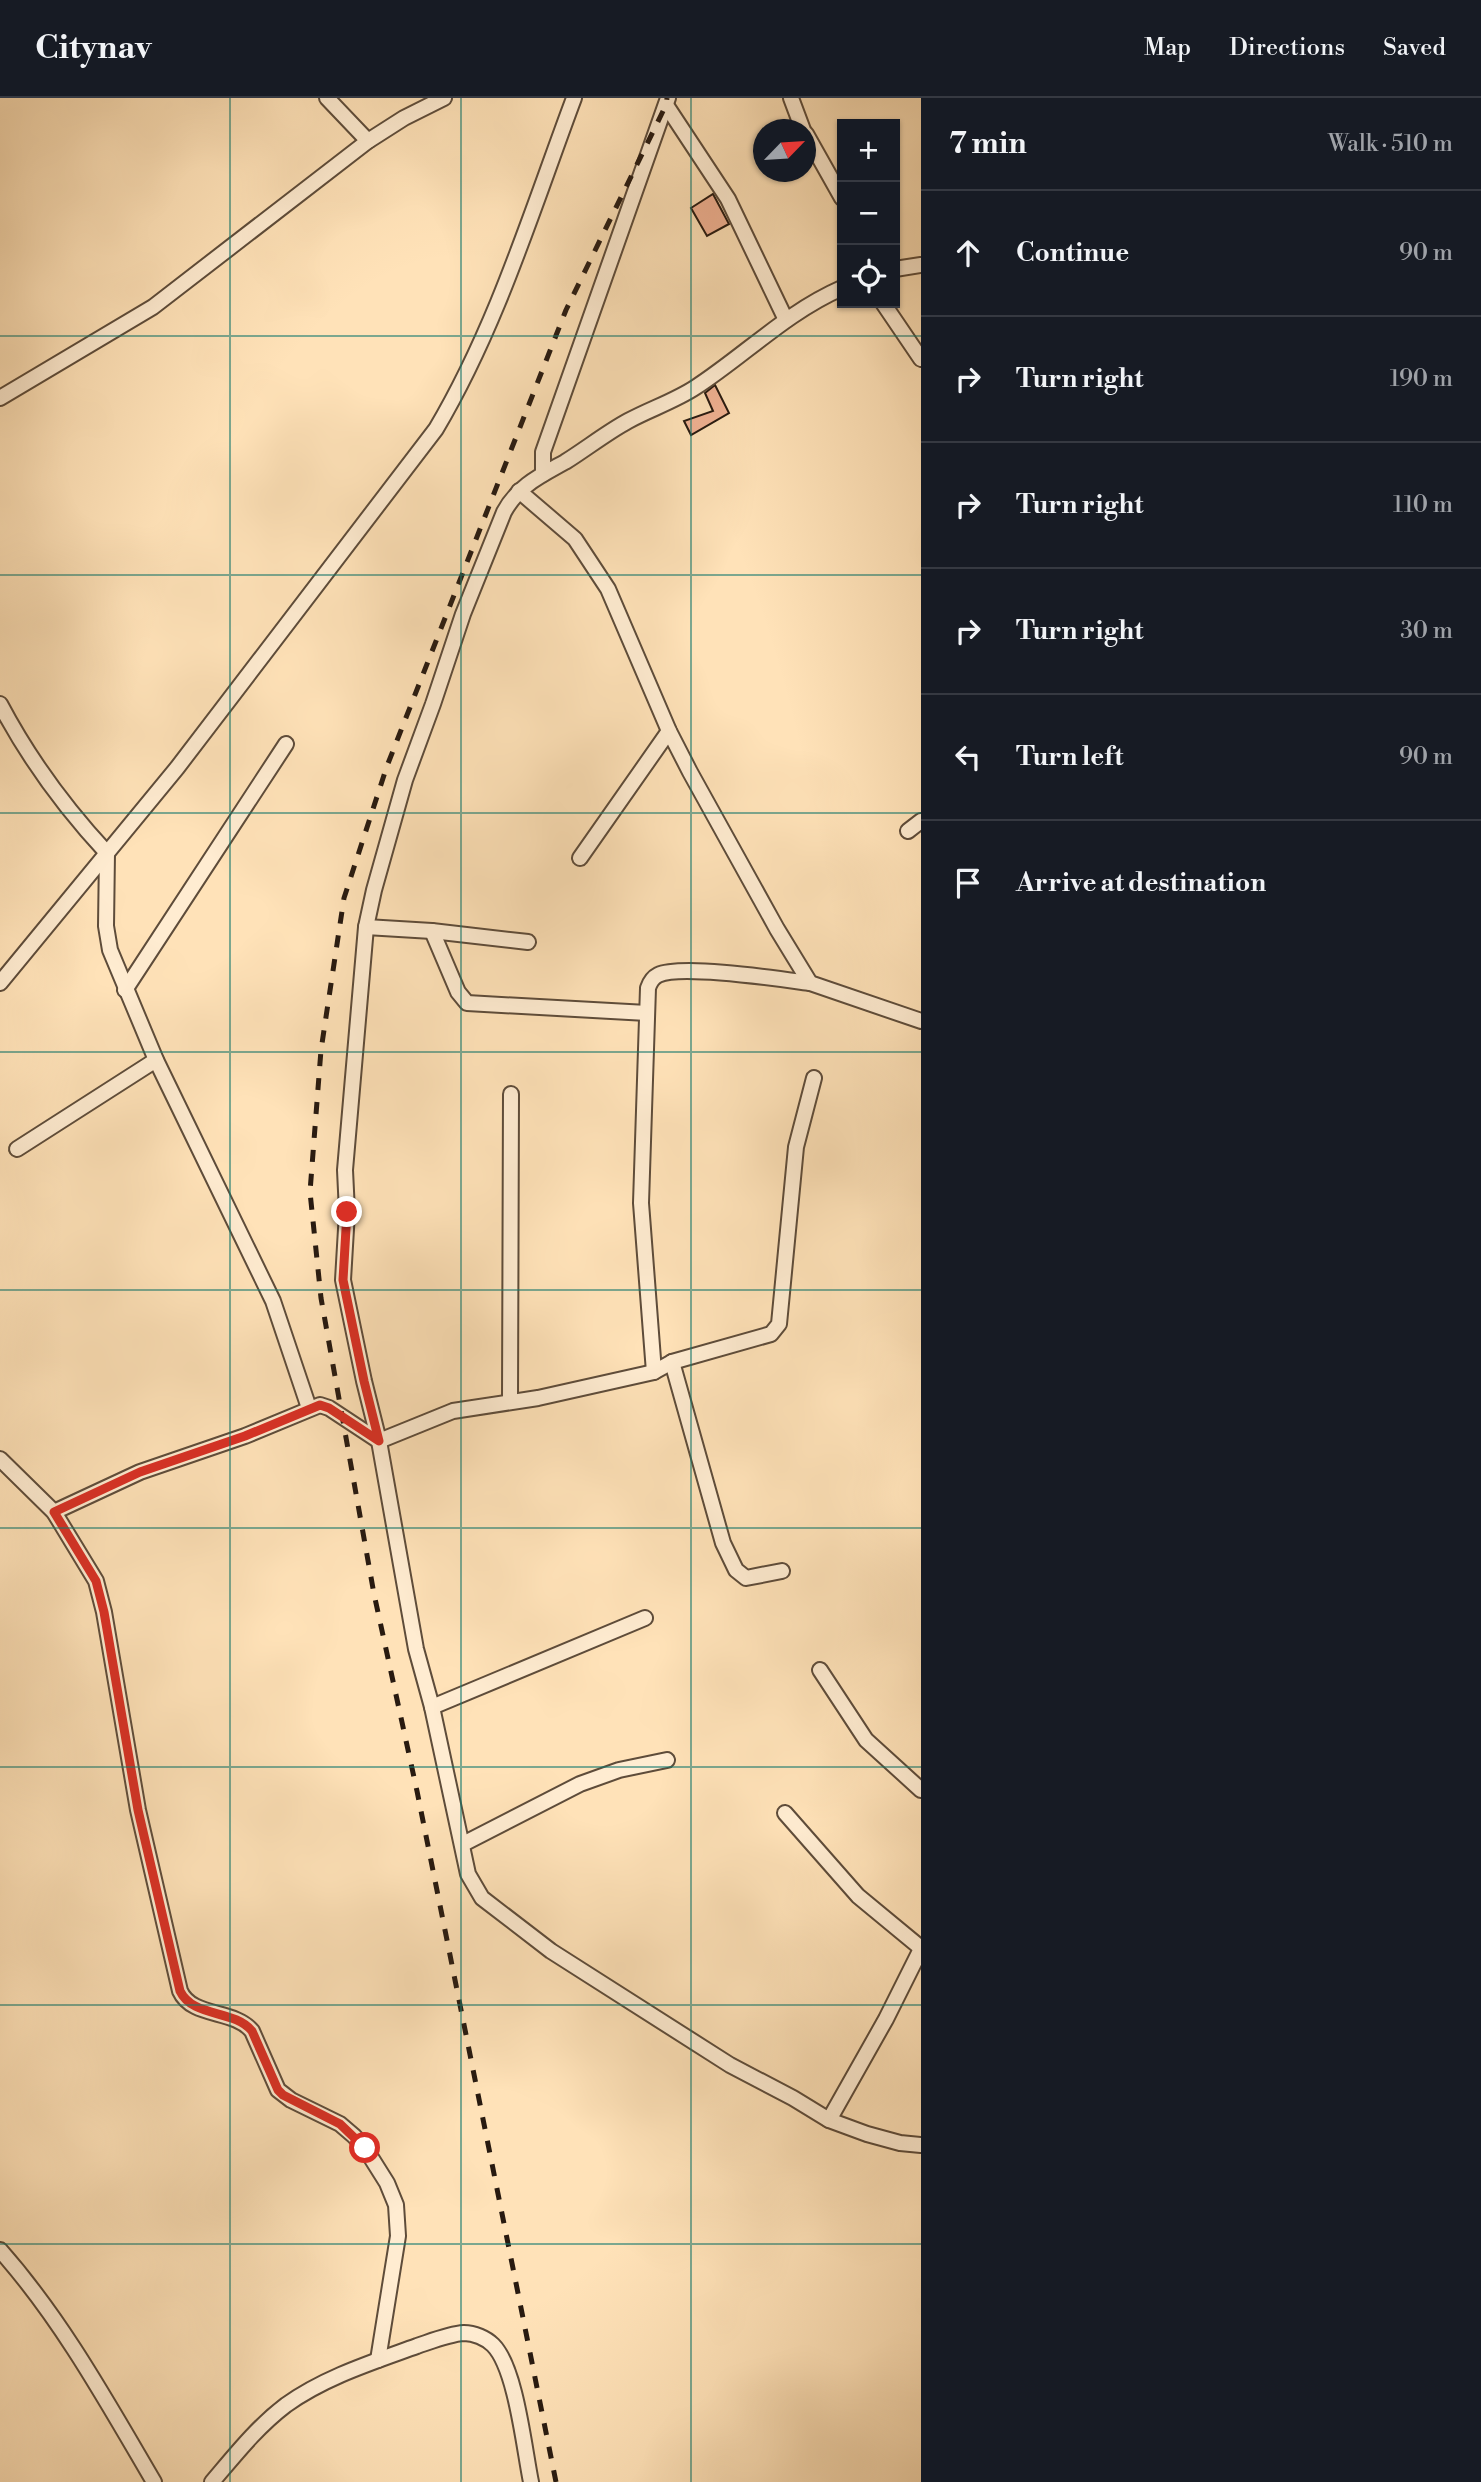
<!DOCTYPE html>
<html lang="en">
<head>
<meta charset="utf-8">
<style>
  :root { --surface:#171b24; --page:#242831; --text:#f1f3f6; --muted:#9ea1a6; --line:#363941 }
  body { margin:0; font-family:"Libre Bodoni",serif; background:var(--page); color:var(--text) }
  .controls { position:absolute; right:21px; top:21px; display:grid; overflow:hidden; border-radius:0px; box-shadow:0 2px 5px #0004 }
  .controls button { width:63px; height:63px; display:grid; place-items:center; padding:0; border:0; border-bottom:2px solid var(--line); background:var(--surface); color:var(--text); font:35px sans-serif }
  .compass { position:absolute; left:753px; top:21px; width:63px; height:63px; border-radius:50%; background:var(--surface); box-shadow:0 2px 5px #0004; rotate:65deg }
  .stop { position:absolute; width:21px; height:21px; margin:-16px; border:5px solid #d93025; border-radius:50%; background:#fff }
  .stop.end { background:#d93025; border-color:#fff; box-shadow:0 2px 7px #0008 }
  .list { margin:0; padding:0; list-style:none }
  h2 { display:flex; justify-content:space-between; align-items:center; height:91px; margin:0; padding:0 28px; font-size:30px }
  h2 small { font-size:23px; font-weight:400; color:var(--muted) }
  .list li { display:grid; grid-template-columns:46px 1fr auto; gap:21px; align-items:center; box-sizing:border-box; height:126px; padding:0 28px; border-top:2px solid var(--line) }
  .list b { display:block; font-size:26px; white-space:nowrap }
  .list em { font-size:23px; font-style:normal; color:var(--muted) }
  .icon { flex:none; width:38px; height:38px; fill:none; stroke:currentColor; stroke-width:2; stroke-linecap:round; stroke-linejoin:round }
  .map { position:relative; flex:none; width:921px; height:2384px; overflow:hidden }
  header { display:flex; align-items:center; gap:42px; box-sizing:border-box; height:98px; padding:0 35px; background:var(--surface); border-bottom:2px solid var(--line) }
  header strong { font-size:33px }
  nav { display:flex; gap:38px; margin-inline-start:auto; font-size:24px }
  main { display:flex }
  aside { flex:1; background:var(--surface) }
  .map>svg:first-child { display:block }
  .building { fill:#f1b293; stroke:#281a10; stroke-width:2 }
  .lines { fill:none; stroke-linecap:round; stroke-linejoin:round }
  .minor-casing { stroke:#5e4c3a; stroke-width:18 }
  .minor { stroke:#ffecd1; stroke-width:14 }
  .rail { stroke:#281a10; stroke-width:5; stroke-dasharray:12 12; stroke-linecap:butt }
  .route { stroke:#d93025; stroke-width:9 }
  .grid { fill:none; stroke:#0f766e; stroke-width:2; stroke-opacity:0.55 }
</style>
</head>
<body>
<header>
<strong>Citynav</strong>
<nav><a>Map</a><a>Directions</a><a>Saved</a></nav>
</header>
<main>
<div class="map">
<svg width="921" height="2384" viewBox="0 0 921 2384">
  <rect width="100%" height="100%" fill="#ffe2b8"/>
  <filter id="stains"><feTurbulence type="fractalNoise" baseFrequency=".00286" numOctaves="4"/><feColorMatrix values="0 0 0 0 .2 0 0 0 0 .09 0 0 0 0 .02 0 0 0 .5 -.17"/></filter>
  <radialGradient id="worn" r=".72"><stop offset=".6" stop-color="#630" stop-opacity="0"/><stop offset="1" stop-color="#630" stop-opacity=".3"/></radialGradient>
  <!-- building -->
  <g class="building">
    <polygon points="713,96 729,126 707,138 691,110"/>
    <polygon points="715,287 729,315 691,337 684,323 713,313 705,295"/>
  </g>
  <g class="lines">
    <defs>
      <g id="minor">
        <polyline points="327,0 368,43"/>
        <polyline points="791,0 803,32"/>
        <polyline points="666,7 728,101 786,222"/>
        <polyline points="806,36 842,100"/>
        <polyline points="895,171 921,167"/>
        <path d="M842,190C787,214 745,257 696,289C675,303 650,311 628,323C606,335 586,351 565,364C540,378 518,388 504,414L463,516L433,606L405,682L374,792L366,829L345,1072L347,1114L343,1182L364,1283L379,1343L416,1551L432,1609L468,1776L482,1800L551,1853L730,1967L793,2000L829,2022L867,2036L900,2045L921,2047"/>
        <polyline points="883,205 921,261"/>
        <polyline points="0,300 153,209 368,43 404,20 444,0"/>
        <polyline points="543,376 543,354 668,0"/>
        <polyline points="519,393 575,441 608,491 669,633 690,674 777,831 810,885 921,923"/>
        <path d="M0,606C28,659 66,711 107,755L106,828L110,852L156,962L273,1203L309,1310"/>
        <polyline points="908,733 921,723"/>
        <polyline points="580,760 669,633"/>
        <polyline points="366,829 432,833 528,844"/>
        <polyline points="432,833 458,894 467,905 647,915"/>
        <path d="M0,885L177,670L436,331C497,228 532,112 574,0"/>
        <polyline points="125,892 286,646"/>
        <polyline points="17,1051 156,962"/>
        <polyline points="672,1264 723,1445 736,1472 746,1480 782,1473"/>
        <path d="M654,1274L641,1105L648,890C650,884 652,880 658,877C681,866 780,881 810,885"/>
        <polyline points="510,1303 511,996"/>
        <path d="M0,1361L54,1414L96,1483L104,1514L138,1712L180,1893C192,1920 234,1911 252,1933L278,1992L291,2002L340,2026L354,2038L365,2050L387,2085L396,2107L398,2138L378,2262"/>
        <polyline points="54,1414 140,1374 245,1338 320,1307 329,1310 379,1343 453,1313 538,1300 654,1274 672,1264 771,1236 779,1226 796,1049 814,980"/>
        <polyline points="820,1572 866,1642 921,1692"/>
        <polyline points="432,1609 645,1520"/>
        <polyline points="785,1715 858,1798 921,1850"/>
        <polyline points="463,1746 580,1686 619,1672 667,1662"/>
        <polyline points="829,2022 886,1921 921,1851"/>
        <path d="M0,2152C62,2222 107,2304 154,2384"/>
        <path d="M212,2384C235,2357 257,2329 286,2307C325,2279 373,2264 417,2248C432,2243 449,2236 464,2235C474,2235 486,2240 493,2247C516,2270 524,2350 531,2384"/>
      </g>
    </defs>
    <!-- minor casing -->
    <use href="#minor" class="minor-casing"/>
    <!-- minor -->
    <use href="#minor" class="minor"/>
    <!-- rail -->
    <polyline class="rail" points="556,2384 417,1693 374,1496 321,1200 310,1094 321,952 344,800 387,668 566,212 666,7 667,0"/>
  </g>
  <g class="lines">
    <!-- route -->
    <path class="route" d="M347,1114L343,1182L364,1283L379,1343L329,1310L320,1307L245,1338L140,1374L54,1414L96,1483L104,1514L138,1712L180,1893C193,1920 234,1911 252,1933L278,1992L283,1997L340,2026L365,2050"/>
  </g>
  <!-- grid -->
  <path class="grid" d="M230,0V2384M461,0V2384M691,0V2384M0,238H921M0,477H921M0,715H921M0,954H921M0,1192H921M0,1430H921M0,1669H921M0,1907H921M0,2146H921"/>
  <rect width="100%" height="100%" filter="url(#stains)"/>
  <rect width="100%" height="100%" fill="url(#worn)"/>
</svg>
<div class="controls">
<button>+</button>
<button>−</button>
<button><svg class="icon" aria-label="locate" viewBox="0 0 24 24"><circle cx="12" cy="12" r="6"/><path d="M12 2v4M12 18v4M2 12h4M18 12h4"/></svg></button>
</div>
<svg class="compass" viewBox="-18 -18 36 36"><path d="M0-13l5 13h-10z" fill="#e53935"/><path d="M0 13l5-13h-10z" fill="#9ea1a6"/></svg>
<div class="stop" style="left:365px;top:2050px"></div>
<div class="stop end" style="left:347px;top:1114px"></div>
</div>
<aside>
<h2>7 min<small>Walk · 510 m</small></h2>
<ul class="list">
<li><svg class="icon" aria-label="ahead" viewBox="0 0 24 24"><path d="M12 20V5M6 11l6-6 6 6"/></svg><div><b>Continue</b></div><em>90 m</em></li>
<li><svg class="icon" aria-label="right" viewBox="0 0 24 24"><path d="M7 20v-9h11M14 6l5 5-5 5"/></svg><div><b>Turn right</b></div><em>190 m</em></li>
<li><svg class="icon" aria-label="right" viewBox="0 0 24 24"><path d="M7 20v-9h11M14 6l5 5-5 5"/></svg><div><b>Turn right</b></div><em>110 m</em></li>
<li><svg class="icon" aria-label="right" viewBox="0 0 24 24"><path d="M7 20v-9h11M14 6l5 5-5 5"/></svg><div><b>Turn right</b></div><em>30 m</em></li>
<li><svg class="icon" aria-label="left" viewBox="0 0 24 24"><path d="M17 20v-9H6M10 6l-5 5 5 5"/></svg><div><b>Turn left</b></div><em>90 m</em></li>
<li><svg class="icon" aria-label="arrive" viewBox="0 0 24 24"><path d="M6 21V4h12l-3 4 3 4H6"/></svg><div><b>Arrive at destination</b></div></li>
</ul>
</aside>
</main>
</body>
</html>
